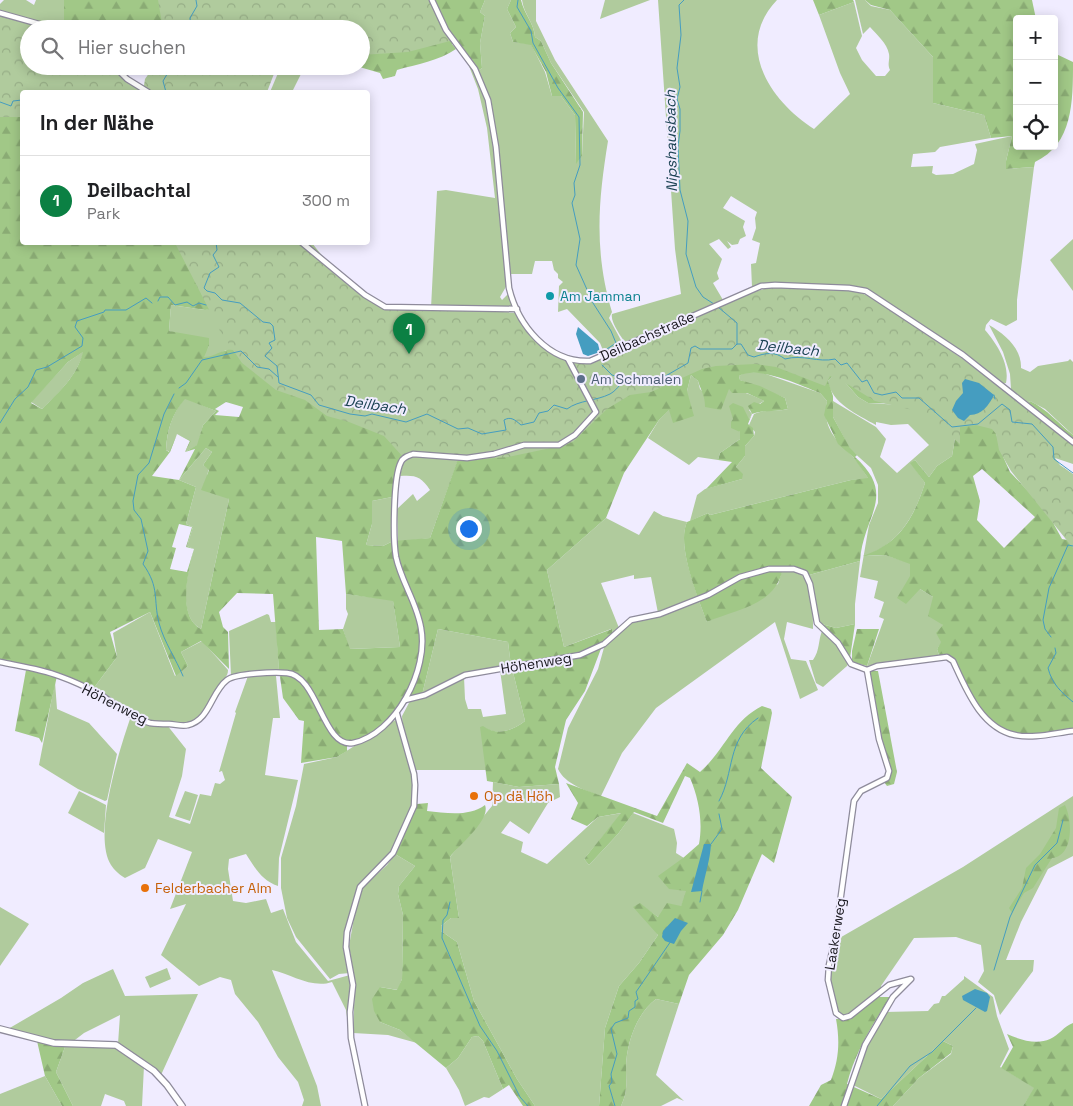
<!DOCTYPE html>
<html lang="de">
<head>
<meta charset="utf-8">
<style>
  :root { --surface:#fff; --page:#f6f6f6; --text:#202124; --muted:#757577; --line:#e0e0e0; --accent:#0b8043 }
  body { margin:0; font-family:"Space Grotesk",sans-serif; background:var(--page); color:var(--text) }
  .controls { position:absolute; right:15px; top:15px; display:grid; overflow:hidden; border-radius:5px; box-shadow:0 2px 12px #0003 }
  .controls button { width:45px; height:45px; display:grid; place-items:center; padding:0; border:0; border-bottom:1px solid var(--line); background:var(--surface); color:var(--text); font:25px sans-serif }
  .you { position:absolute; left:468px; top:528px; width:18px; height:18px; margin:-12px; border:4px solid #fff; border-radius:50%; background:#1a73e8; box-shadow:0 0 0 8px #1a73e833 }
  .badge { display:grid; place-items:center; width:32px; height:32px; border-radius:50%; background:var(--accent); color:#fff; font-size:16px; font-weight:700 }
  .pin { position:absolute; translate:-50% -41px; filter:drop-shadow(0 1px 2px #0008) }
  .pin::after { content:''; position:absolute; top:26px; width:18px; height:15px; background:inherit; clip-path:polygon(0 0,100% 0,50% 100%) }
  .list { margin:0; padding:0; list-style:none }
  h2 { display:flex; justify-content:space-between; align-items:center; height:65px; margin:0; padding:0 20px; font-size:21px }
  h2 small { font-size:16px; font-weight:400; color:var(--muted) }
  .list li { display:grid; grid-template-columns:32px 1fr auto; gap:15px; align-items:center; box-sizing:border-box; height:90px; padding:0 20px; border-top:1px solid var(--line) }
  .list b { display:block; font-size:19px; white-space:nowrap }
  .list p { margin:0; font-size:16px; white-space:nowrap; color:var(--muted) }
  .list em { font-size:16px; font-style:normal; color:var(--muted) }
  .icon { flex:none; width:28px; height:28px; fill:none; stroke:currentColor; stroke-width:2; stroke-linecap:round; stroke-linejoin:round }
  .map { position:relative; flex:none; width:1073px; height:1106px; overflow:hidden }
  .search { position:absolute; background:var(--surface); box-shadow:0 2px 12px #0003; left:20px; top:20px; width:350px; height:55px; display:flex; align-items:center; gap:12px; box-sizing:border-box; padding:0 18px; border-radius:28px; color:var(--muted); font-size:19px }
  .panel { position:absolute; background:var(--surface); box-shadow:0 2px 12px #0003; left:20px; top:90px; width:350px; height:155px; border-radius:5px }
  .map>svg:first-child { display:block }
  .grass { fill:#b0cb9d }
  .forest { fill:url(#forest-firs); fill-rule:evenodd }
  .park { fill:url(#park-crowns) }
  .water { fill:#459dc0 }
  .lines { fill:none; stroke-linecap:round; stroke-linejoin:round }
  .stream { stroke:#459dc0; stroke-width:1 }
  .minor-casing { stroke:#8e8b9b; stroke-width:7 }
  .tertiary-casing { stroke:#8e8b9b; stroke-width:8 }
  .minor { stroke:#fff; stroke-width:4.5 }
  .tertiary { stroke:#fff; stroke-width:5.5 }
  .culture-dot { fill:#0f9aa8; stroke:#f0ecff; stroke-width:2 }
  .service-dot { fill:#5c6f8a; stroke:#f0ecff; stroke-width:2 }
  .food-dot { fill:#e8710a; stroke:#f0ecff; stroke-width:2 }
  .labels { text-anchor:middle; stroke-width:4; stroke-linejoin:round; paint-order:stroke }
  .culture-label { font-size:14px; fill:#0d838f; stroke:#f0ecff; text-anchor:start }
  .street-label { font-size:14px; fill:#18171d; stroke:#f0ecff }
  .service-label { font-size:14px; fill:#4e5e75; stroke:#f0ecff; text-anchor:start }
  .food-label { font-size:14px; fill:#c56008; stroke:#f0ecff; text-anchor:start }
  .water-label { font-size:15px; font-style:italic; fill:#1c4353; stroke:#f0ecff }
</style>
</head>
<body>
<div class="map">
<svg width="1073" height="1106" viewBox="0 0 1073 1106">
  <defs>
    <pattern id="forest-firs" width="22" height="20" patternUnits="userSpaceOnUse" patternTransform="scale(1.25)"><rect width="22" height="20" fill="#a1c887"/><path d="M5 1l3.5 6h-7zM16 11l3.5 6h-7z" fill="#8aab74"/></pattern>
    <pattern id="park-crowns" width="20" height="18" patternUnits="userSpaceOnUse" patternTransform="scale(1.25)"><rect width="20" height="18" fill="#b0cb9d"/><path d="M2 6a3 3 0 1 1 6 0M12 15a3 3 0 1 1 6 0" fill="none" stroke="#97ae87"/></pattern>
  </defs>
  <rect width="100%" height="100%" fill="#f0ecff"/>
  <!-- grass -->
  <g class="grass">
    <polygon points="4,0 26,0 34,5 36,0 64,0 64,29 0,12 0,4"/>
    <path d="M485,0H511L507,9L516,27L510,33L513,42L531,44L545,72L552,96H561L575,115L576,163L582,156L584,112L551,63L541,41L535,37C534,22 524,15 522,0H536V21L555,60L608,141C598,202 594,252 612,312L609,318L623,344L604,353L600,343L567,309L558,312L559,286L563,282L558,278V274L554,270L552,261H535L532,274H509L489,99L478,71L482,68L480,43L485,16L480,12Z"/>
    <polygon points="605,0 650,0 600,19"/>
    <path d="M658,0H777C733,46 771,102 814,129L850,94L840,73L819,15L854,2L862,36L856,48L862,60L876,76H885L890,70C887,64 890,60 889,54C887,43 877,35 870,27L863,34L855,0H865L871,6L890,10L933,57V103L984,115L991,138L940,147L935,152L913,154L911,167L933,166L932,173L936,175L953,174L974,164L977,150L975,144L1012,136L1006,161V169L1034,167L1017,300V320L1006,326L991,319L986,325L985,330C997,344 1010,364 1006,383L1002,384L963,354L866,290L775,283L752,287L751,264L756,263L760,243L752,240L756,228L755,218L757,212L731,196L723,208L745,221L743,227L746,236L740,239L738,244L732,245L727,241L731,247L728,249L719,239L709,244L722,259L717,273L719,279L713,283L723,300L626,343C621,337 610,321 612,314L681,294L675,249Z"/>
    <polygon points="281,66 305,66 292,92 270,92"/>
    <path d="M469,66C497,86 503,247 507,285L500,297L502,300L508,294L513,306L512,308L497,311L516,313L482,311L480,313L431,308L437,191L446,190L495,198L487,128L478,89Z"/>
    <polygon points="1073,239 1073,291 1050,260"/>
    <polygon points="171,305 205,310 215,307 353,362 226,350 213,357 203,357 209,346 169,331"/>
    <path d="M989,325C1005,334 1022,349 1021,368L1030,372L1038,366L1068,361L1070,359L1073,362V435L1045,409L1030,401L1028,404L1011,389L1010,374L1003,352Z"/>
    <path d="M84,351C77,375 60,392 42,409L31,402L68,362Z"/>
    <path d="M746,372L763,373L820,393L827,401C822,427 835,439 852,456C858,462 863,471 869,479L851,480L710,515L708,513L690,521L697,495L705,489L742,479L736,467L745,456V446L754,436L755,432L749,425L754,414C765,409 776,412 788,409L785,398L740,380L739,376Z"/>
    <path d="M836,372L858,397L868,403L917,406L956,432L952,456L937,466L929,477L915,460L911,463L925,483C914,517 900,542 866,556L885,555L910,563V576L920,589L933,597L943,625L941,643L937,649L939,655L867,666L884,619L879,617L884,602L874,598L878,581L860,577L869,525L878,503V485L871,468L850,449L833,417V401L876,427L886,439L880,457L897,473L929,445L908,424L891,425L876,422V425C858,415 831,403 828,381Z"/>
    <path d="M691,375L698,381L700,389L705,394C712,393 723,388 729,389C740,390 755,396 764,401L749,410L752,414L749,419L737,429L740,432V439L720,453L718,460L698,457L689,465L648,438L659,420L687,391Z"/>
    <path d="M185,398L216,411L203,425L198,445L185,452L190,441L177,434L170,452L166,450C167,430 172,414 185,398Z"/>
    <path d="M206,448L212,452L203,465L209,469L207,475L229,499L201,629C176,616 188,570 194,549L187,546L193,527L186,524L196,487L179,480Z"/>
    <path d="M426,457L458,460L430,538L398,542L397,509L413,494L417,501L430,490C421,476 415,475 400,476L403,463L407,458Z"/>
    <polygon points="392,497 393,541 383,546 366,545 372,524 372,501"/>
    <path d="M654,511L663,516L687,522C678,543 692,578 698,598L658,613L651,577L634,579V575L601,583L619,628L612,635L611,629L564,647L547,570L606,518L639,535Z"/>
    <polygon points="860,561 855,604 855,624 836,628 818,623 809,575"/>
    <path d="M794,570C814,578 813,610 813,629L787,622L784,639L791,659L806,661L818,690L800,699L775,622L656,708L622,753L601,796C586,791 565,784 558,769L568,728L598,669L605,644L631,622L664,615L699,601L707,622L778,584L782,571Z"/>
    <polygon points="346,594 393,600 400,647 349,649 343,629 348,614 346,609"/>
    <path d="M150,612L175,676L188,666L181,652L202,641L228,670C228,677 223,679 220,684C210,700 205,715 187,724L155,722L144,719L93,689L117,657L113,633Z"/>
    <polygon points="267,614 269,615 271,622 276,622 279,670 231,676 229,631"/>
    <polygon points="438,629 508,642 511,666 480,671 422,695"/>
    <path d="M822,631L837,643L849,662L847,666L823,687L816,683L809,660H813C820,650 818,641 822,631Z"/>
    <path d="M512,668L525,721C512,731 497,736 483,727L486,770H414L403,733L402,716L410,701L464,677L465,699L468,709H481L483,717L506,714L500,670Z"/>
    <path d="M248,676H276L280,718H273L265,775L298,780L279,858L278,886C262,881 255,868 246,854L229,859L228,869L233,901L246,903L266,899L271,913L283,909L296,942L328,981L350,975L351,995L348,1024L346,1010L332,982C312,989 291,974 272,970L317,1086L321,1106H302L304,1100L298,1082L278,1057L258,1022L235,994L231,980L220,977L199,986L161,955L186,904L170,909L192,852L158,839L145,868L125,878C120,875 114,870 111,865C92,835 120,748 131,716L142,721L167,725L186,749L182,776L169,817L190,824L200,794L211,796L215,783L220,784L225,780L222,771L219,772L236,713L235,712Z"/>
    <polygon points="55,682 57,709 89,723 117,754 107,800 105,801 78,789 39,765"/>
    <polygon points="397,719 414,786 413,803 393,852 385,862 359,886 353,901 346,931 350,973 339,974 330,979 296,937 287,918 281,888 281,858 296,806 304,764 337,757"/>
    <polygon points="493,782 519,787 559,784 560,797 548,803 529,834 510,821 501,833 523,842 521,852 547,864 598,817 622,813 584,859 589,865 618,834 633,813 674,829 677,843 676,853 684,858 687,891 681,907 658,917 640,904 658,935 639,963 619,986 605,1028 599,1106 535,1106 517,1079 474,1001 457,942 441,931 441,926 451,918 459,918 450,857 492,806"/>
    <polygon points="79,791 106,805 104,833 68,813"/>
    <polygon points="185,791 198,795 190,821 175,816"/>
    <polygon points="1073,796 1073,856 1048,869 1021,922 1006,960 1034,960 1033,971 1000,1015 994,995 978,982 984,971 981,945 956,937 914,938 881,986 881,990 863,1006 845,1017 837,1013 829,977 836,940 963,867"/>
    <polygon points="395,854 415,866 399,886 398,894 403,915 402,979 398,990 380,987 380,1022 400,1030 417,1043 388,1035 353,1033 355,983 349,946 357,901 361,889 387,865"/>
    <polygon points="0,907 29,924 0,966"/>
    <polygon points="167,968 171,979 150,988 145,977"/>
    <polygon points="113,969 125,996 198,994 161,1075 118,1044 120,1015 84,1033 71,1043 57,1041 8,1029 61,998 83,983"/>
    <polygon points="964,976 993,997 997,1016 1009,1049 1000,1067 1035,1088 1023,1106 893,1106 919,1078 951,1054 953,1046 943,1041 881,1099 851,1084 865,1044 885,1012 928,1011 934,1004 939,1003 942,996 945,996 964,979"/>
    <path d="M656,999L679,1004L656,1075L684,1101L677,1098L661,1106H621C628,1090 626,1085 626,1069C626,1045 636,1014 656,999Z"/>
    <polygon points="478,1036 483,1041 503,1089 489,1098 484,1097 465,1106 459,1090 446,1068 458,1058 472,1037"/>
    <polygon points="113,1046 128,1054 144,1066 142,1106 126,1106 124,1101 105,1094 101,1106 73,1106 56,1072 65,1047"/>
    <polygon points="45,1076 62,1106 0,1106 0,1094"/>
  </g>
  <!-- forest -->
  <g class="forest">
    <path d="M64,0H485L480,12L485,16L480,43L482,68L478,71L455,42L452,44L456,49C439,61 417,64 397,70L395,76L383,79L380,73L356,66H361V29H64Z"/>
    <path d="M511,0H521C524,14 534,23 535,37L541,41L551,63L583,112L582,156L576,164L575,115L561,96H552L546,72L531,45L513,42L510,33L516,27L507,9Z"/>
    <polygon points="813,0 853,0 854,2 819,15"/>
    <path d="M865,0H1032L1036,19H1017V146H1054V53L1073,62C1073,102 1073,144 1035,162L1034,167L1006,169V161L1012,136L991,138L984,115L933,103V57L890,10L871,5Z"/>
    <path d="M9,100H22V242L180,243L183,245L194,271L233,298L232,306L205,310L171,305L169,331L209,338V346L204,357C213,357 218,352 227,350C238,348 250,359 260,364L264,353L273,363L278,362L280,376L295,386L300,385L322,398L361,412L376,409L406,420L424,410L485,422L518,414L530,420L536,411L559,398C567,400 571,399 579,397C583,397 587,399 591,398C605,396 622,388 625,373L629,372L651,381L655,376L683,365L690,345L726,343L745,339L749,347L769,348L791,354L802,352L825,359L846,355L860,376L868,378L879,389C895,388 927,396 941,405C944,408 947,415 950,419L965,423L970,418L995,429L1001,452L1010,472L1046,510L1062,539L1073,541V730C1055,732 1033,738 1015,734C1001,731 984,717 975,705C965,692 959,654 939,655L937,649L941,642L936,633L943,625L928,616L933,597L920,589L906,604L897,598L910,576V564L885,555L863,556C900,543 913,519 925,483L910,463L915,460L929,477L937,466L952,456L956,432C932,430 939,412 917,406L912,409L907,404L868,403L858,397L836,372L828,381L833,396V417L850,448L857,455L855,457C898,496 863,515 860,561L809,575L799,568H783C776,606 736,609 707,622C698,598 676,545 687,522L708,513L710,515L851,480L868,478L853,457L838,444L824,415L827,401L820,393C800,385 758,365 739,376L740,380L760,386L785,398L788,409C776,412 764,410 752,414L748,424L753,428L754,436L745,446V456L736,467L743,474L742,479L706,489L732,462L718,460L720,453L740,439V432L731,428V422L733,419L729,406L733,403L743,407L749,419L752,414L748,406L754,402L760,404L764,401L747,393H732L729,389L721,410L705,407C705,395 701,391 698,381L691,375L687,391L694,416L673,423L669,410L659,420L624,473L606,518L547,570L564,647L612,629V635C585,659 546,658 511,666L508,642L438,629L422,695L403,699C392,719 372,741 347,741V751L337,757L301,763L304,721L299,720L283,698L279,670L273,594L237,593L219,612L223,627L228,632L229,669L201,641L181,652L188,666L176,676L150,612L110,632L117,657L93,689L58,674L0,661V101ZM83,352C77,376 59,392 42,409L31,403L68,362ZM185,399L216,411L203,425L197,445L185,452L191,441L177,434L169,452L166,450C167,430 172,414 185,399ZM226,402L243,407L239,417L215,415L219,411L215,409ZM177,434L190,441L185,452L195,449L179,480L152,476L170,452ZM206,448L212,452L203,465L209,470L201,490L229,499L201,629C176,616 189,569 194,549L187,546L193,527L186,524L196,487L179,480ZM413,453L459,456L430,538L393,541L383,546L366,545L372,524V501L392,497V494H395L401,463ZM982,469L1035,517L1004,548L977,520L980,501L973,476ZM179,524L192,527L186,547L194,549L187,572L170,569L176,548L172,547ZM316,537L342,541L346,594L393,601L400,647L350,649L343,629L319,630Z"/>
    <path d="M1030,401C1047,409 1059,424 1073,435V440L1028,404Z"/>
    <polygon points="818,623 836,628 855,624 850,658 839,642"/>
    <polygon points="857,629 879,629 867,666 852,662 852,651"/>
    <path d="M602,646L585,691L566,720L555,767L559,784L519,787L487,781L480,727L483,726C497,736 512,731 525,721L512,668L580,656Z"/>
    <polygon points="26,670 57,676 42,743 39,738 15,731"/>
    <polygon points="870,671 878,671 897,772 894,784 887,786 884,782 888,778 880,739"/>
    <path d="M762,706L771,709L772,713L761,768L792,797L774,863L762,854L738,910L723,935L689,975L679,1004L656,999C636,1014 626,1045 626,1069C626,1085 628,1090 621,1106H599L605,1028L619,986L639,963L658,935L633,907L640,903L658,917L667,903L681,906L686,891L669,889L658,876L683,858L699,844C703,822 699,799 690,778L685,776L663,823L634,812L618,834L589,865L584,859L621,813L598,817L587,826L571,819L578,803L566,783L657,816L687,763L700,772C726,749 731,722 762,706Z"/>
    <path d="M428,803L427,811C446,813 469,817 485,805C491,820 459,845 450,857L459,918H451L441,926V931L457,942L474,1001L517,1079L535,1106H523L509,1085L503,1089L483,1041L478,1036L472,1037L458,1058L446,1068L400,1030L380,1022L374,1011L372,999L380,987L397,990L402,979L403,915L398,894L399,886L415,866L395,854L417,804Z"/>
    <path d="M1065,805C1073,822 1073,856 1052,858L1033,888L1024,893L1012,913L1009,908L1022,888L1026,868L1040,854L1056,828L1059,808Z"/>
    <path d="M880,995V997H890C873,1024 855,1052 847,1084L881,1099L943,1041L953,1046L951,1053L919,1078L893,1106H809L821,1085L831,1080C839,1059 840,1041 836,1019H843Z"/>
    <path d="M1073,1023V1106H1023L1034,1088L1001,1068L1013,1047L1007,1034C1020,1040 1037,1045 1050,1039C1059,1035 1064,1026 1073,1023Z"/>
    <polygon points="37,1041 65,1047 56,1072 73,1106 62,1106 45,1076"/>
  </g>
  <!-- park -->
  <g class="park">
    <polygon points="158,0 429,0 440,26 450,41 408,52 361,55 361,29 163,29"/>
    <polygon points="0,16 48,29 29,29 29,66 113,66 130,84 143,92 145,79 154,66 277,66 267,92 22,92 22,117 0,117"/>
    <path d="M175,243H312L331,267L383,307L399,310L457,309L516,313C533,341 560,371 597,360L750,293L771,287L856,291L871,297L963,359L1073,444V464L1055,458L1060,465L1073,474V548L1011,471L999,450L996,434L992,429L976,425L960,427V444L925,413L875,401L849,385L830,376L825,386L776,367L755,364L716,366L702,369L651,392L630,395L607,409L573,442L565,445L508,457L472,460L404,458L384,436L349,422L327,416L305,400L276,390L242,363L220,331Z"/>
  </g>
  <!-- water -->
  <g class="water">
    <polygon points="578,327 598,344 600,352 588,356 583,354 576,334"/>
    <path d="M965,379L979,383L994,395C989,405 982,415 970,415L964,421L958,418L952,410L956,401L963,393L962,383Z"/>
    <path d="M704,844H711C710,861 705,874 702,891L691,892Z"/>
    <polygon points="675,918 688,923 681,931 674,944 665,941 662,937 663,931"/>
    <polygon points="975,989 987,993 990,997 987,1011 985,1012 963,1000 962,996"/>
  </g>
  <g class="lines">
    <!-- stream -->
    <g class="stream">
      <polyline points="518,0 517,7 531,31 533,43 558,88 579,117 580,165 574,183 575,195 572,203 580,239 576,265 593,303 611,331 616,343 607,349"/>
      <polyline points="684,0 679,5 681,35 677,68 680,87 677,99 680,109 680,131 678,146 680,190 688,221 686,254 696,287 703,297 714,304"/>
      <polyline points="191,29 190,18 197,6 196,0"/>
      <polyline points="166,92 163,81 169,71 175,66"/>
      <polyline points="0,102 11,106 13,101 22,100"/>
      <path d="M216,242L217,250L213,255L219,267L210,273L204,288L207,291L215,293L222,300L240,303L263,322L270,323L273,326L275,340L269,343L272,348L265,356L277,366L279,383L311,395L319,405L350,414L365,416L372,414L406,422L427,414L458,429L468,428L482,434L506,430L504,420C511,416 515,420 521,425L534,422L539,413L548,411L554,405L567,409C579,400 596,401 610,394C619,389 621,380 632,377L642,385H650L688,363L691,348L695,346L700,349H732L737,344H741L748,355L754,357C765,353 775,351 785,359C803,354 818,363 835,359L841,365L847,363L862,382L867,380L874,393L882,395L896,392L902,398H919L952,427L978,424L1002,404L1010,410L1012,422L1032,424L1053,447L1054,459L1073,473"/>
      <polyline points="158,301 160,297 168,297 175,305 187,302 193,306 199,303 206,305"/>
      <polyline points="718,307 737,323 737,344"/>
      <polyline points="602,365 612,375 624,379"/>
      <polyline points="179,388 186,383 202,360 241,351 257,367 269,369 278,377"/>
      <path d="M174,394L164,414L149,463L138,475L133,501L134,510L141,519L148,551L143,564C160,588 153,599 159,623C164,642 176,659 183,676"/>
      <polyline points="994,395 995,399"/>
      <polyline points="0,423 15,399 28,387 36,370 47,367 82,346 83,338 75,327 77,321 104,312 105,310 126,310 146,298 152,303"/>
      <polyline points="1051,637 1045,629 1043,620 1049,588 1068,545 1073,546"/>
      <path d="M1055,648L1056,653L1048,668C1052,684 1061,692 1073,702"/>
      <path d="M719,801C735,772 726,740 758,718"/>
      <polyline points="711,844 722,829 719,814"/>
      <polyline points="450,902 447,915 443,920 442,938 480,1026 497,1051 520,1097 528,1106"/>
      <polyline points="700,902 702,891"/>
      <polyline points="994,970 1010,917 1035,865 1057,843 1063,820"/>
      <polyline points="615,1106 609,1086 612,1082 611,1074 617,1054 611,1029 615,1023 628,1018 629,1011 635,1007 635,1001 638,999 636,992 671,941"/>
      <polyline points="877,1106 910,1066 932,1052 976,1008"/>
    </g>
    <defs>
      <g id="minor">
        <path d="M432,0L446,30L475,69L488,100L496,147L509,288C518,325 548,363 590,361L761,286L775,285L849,288L866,291L963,355L1073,442"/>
        <polyline points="0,13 57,29"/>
        <polyline points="114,66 127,79 148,92"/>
        <polyline points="301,242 365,295 385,307 517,309"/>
        <path d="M0,662C19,666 41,669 59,676C73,681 88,688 101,695C116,705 132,718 150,723C157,724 163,724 169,724C175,724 182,727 188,725C210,720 211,692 227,680C236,673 275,672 287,673C318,675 323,749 353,743C396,734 429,669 421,628C417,603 401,581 396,557C393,540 393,477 401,462C403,457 408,456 413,454L467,458L494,454L524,445H559L575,435L596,412L568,359"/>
        <path d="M405,700L425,695L465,675L580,655L604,644L631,620L660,614L708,595L740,577L769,569H794L805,573L810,584L817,623L838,643L851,664L867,670L877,666L947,657L953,661C966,689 981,728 1015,735C1033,739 1055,733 1073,731"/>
        <polyline points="365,1106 351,1038 350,1012 353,985 346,947 347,932 360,887 393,853 414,806 415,785 414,774 397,714"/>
        <polyline points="844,1106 865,1045 893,997 911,979 889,985 850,1016 843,1018 836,1013 828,980 829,965 835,939 854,801 861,791 887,778 889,771 879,739 867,670"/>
      </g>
      <polyline id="tertiary" points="0,1029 54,1043 116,1045 154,1071 167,1085 182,1106"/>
    </defs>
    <!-- minor casing -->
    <use href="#minor" class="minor-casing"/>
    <!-- tertiary casing -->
    <use href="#tertiary" class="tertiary-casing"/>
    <!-- minor -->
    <use href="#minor" class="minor"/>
    <!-- tertiary -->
    <use href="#tertiary" class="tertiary"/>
  </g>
  <!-- markers -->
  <circle class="culture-dot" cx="550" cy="296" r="5"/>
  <circle class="service-dot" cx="581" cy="379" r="5"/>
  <g class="food-dot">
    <circle cx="474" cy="796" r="5"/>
    <circle cx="145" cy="888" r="5"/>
  </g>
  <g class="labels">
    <!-- culture labels -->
    <g class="culture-label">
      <text x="560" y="301">Am Jamman</text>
    </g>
    <!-- street labels -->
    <g class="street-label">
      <text transform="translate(647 336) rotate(-24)" y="5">Deilbachstraße</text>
      <text transform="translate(536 663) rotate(-9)" y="5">Höhenweg</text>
      <text transform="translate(115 704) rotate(27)" y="5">Höhenweg</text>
      <text transform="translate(835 934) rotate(-81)" y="5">Laakerweg</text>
    </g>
    <!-- service labels -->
    <g class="service-label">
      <text x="591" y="384">Am Schmalen</text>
    </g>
    <!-- food labels -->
    <g class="food-label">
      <text x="484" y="801">Op dä Höh</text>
      <text x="155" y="893">Felderbacher Alm</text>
    </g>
    <!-- water labels -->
    <g class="water-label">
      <text transform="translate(671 141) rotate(-91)" y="5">Nipshausbach</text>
      <text transform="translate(788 348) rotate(6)" y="5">Deilbach</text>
      <text transform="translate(375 405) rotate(8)" y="5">Deilbach</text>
    </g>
  </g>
</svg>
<div class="controls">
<button>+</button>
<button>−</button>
<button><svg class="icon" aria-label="locate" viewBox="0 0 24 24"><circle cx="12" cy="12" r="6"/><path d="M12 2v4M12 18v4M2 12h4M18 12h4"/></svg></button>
</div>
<div class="you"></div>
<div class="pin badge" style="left:409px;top:354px">1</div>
<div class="search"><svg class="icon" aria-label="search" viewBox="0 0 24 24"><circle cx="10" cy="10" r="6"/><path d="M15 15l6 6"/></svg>Hier suchen</div>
<section class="panel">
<h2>In der Nähe<small></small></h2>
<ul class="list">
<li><span class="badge">1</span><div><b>Deilbachtal</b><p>Park</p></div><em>300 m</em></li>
</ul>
</section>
</div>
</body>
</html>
